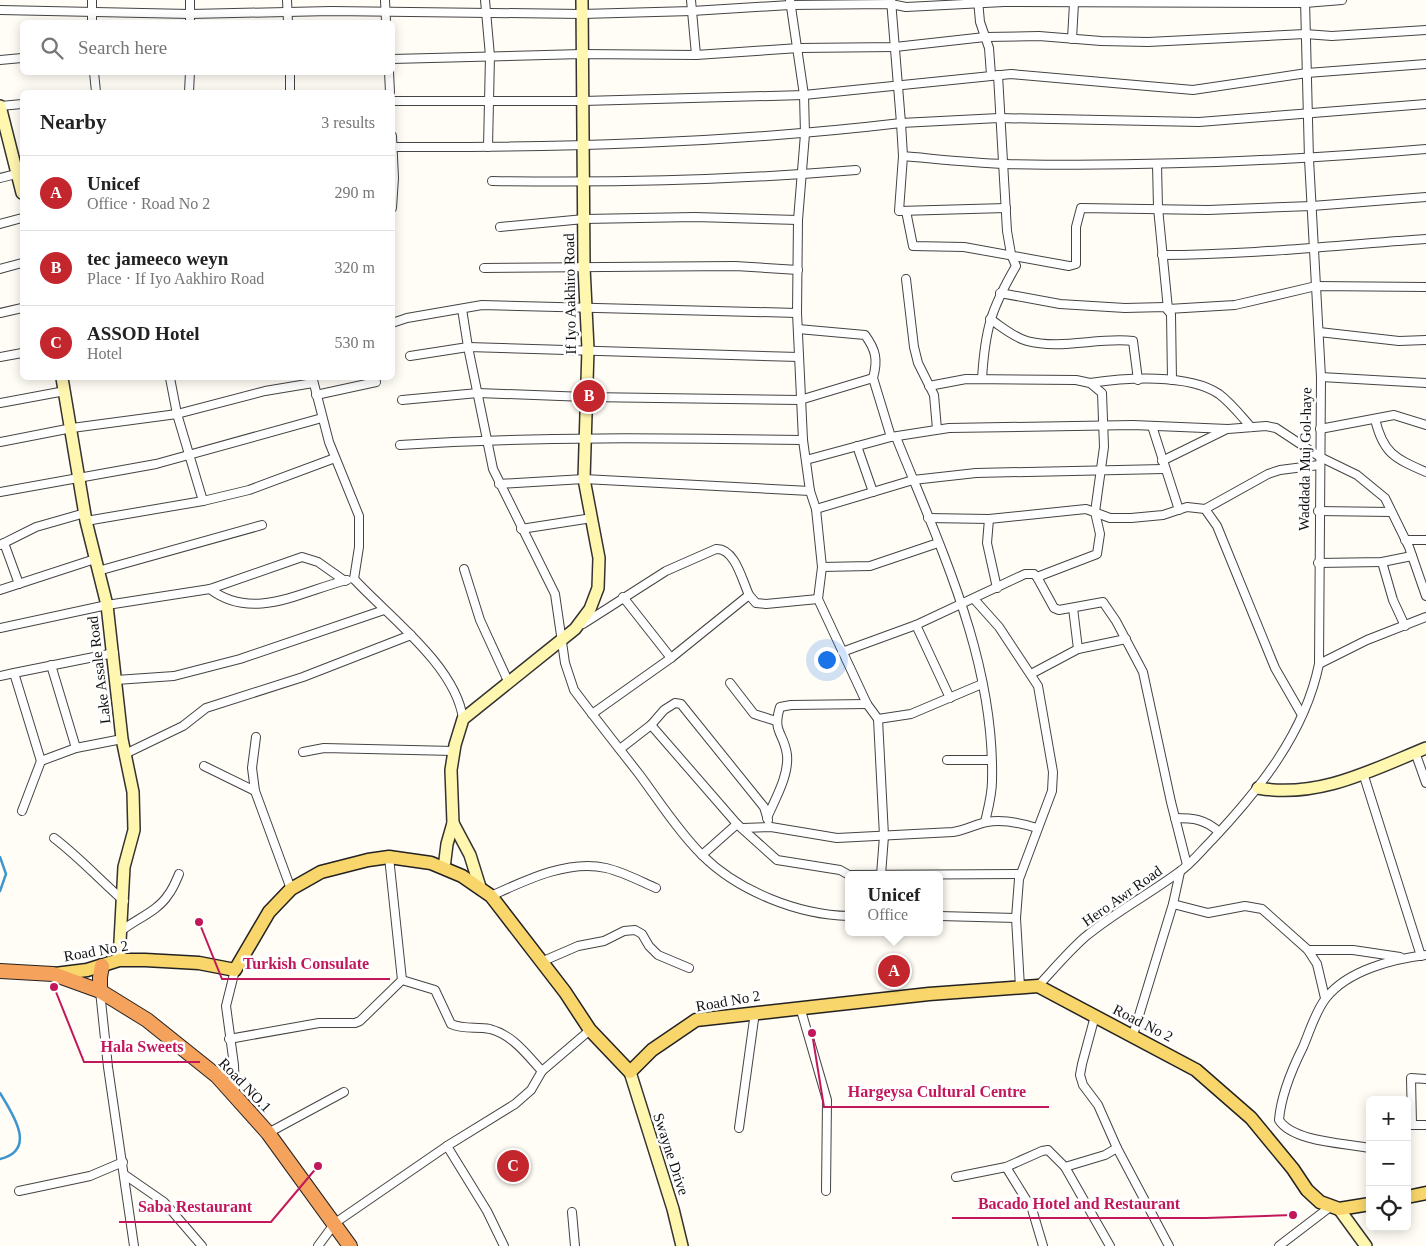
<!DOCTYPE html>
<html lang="en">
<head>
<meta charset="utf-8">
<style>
  :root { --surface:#fff; --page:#f2f2f2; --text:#222; --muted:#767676; --line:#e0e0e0; --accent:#c4262e }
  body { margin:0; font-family:Georgia,serif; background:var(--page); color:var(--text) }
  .controls { position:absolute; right:15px; bottom:15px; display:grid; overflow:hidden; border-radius:8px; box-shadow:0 2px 12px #0003 }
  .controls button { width:45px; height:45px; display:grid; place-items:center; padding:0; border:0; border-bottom:1px solid var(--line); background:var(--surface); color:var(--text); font:25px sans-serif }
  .you { position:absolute; left:826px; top:659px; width:18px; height:18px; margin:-12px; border:4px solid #fff; border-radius:50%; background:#1a73e8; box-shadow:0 0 0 8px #1a73e833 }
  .badge { display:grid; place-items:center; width:32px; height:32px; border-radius:50%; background:var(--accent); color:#fff; font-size:16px; font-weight:700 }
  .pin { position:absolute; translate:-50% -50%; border:2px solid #fff; box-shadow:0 1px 5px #0006 }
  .popup { position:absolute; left:845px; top:871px; width:98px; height:65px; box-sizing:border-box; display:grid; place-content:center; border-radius:8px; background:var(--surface); filter:drop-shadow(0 1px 4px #0005); font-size:16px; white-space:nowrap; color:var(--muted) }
  .popup b { font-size:19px; color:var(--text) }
  .popup::after { content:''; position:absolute; left:50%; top:100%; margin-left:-10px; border:10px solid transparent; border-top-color:var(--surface) }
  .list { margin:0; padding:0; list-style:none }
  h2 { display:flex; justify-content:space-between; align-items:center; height:65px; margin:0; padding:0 20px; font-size:21px }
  h2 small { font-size:16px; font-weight:400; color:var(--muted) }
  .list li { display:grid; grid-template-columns:32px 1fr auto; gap:15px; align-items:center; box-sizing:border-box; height:75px; padding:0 20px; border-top:1px solid var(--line) }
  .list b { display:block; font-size:19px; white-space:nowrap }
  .list p { margin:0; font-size:16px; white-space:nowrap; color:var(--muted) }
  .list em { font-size:16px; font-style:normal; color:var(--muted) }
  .icon { flex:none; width:28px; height:28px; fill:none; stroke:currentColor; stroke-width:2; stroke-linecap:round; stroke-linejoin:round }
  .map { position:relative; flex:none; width:1426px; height:1246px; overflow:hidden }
  .search { position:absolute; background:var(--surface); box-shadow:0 2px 12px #0003; left:20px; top:20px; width:375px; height:55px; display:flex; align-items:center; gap:12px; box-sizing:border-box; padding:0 18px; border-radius:8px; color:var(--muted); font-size:19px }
  .panel { position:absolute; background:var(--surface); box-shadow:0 2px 12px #0003; left:20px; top:90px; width:375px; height:290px; border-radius:8px }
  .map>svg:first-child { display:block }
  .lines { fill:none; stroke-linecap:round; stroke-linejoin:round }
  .stream { stroke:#3f96cf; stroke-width:2.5 }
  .street-casing { stroke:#444; stroke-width:10 }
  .secondary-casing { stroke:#333; stroke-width:14 }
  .primary-casing { stroke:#222; stroke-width:15 }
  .highway-casing { stroke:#222; stroke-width:16 }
  .street { stroke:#fff; stroke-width:8 }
  .secondary { stroke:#fff6b0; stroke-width:11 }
  .primary { stroke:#f9d66b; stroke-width:12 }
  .highway { stroke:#f5a25d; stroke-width:14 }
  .labels { text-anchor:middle; stroke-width:5; stroke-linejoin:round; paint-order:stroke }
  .street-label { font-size:15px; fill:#111; stroke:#fff }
  .leader { fill:none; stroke:#c2185b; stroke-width:2 }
  .callout-dot { fill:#c2185b; stroke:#fff; stroke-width:2 }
  .callout-label { font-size:16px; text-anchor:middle; font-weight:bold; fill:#c2185b; stroke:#fff; stroke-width:5; stroke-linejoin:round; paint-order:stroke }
</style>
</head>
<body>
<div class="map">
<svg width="1426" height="1246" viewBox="0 0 1426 1246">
  <rect width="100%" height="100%" fill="#fffdf5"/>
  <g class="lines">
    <!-- stream -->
    <g class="stream">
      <polyline points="0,857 6,874 0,891"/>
      <path d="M0,1093C12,1113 38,1150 0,1159"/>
    </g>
    <defs>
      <g id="street">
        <polyline points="190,0 190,22"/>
        <polyline points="287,0 288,22"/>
        <polyline points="385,0 386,22"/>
        <polyline points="485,0 490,56 488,147"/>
        <polyline points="691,0 696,55"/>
        <polyline points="790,0 804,95 805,134 798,220 797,313 803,440 810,491 816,509 822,567 818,599 867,704 878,719 884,836 881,875"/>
        <polyline points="891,0 901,123 999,118 1199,122 1426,104"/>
        <polyline points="978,0 980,22 989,48 991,75"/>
        <polyline points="0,10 190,14 331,11 582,14 692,11 790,5 891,4 906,7 1004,2 1305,3 1342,0"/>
        <polyline points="92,22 92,0"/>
        <polyline points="1072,39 1074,3"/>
        <polyline points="392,59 582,54 696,55 799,48 895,47 985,37 1039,36 1101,41 1148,42 1305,34 1332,36 1426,30"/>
        <polyline points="0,60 22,58"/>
        <polyline points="94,72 96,92"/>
        <polyline points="290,72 290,92"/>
        <polyline points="389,72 390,92"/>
        <polyline points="189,92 190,72"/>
        <polyline points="392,101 583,101 804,95 1011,74 1193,90 1307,73 1426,64"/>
        <polyline points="0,106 22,104"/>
        <polyline points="392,136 394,178 392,208"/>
        <path d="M392,147C562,148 733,143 901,123L903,156C937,159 971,163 1005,164C1146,167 1286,161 1426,149"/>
        <polyline points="903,156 899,211 1006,208"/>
        <polyline points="1157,164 1158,208 1168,309 1235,305 1316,286 1426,287"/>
        <polyline points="0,178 20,173"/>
        <path d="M492,181C613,183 735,180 856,170"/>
        <polyline points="906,211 913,246 964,247 1069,266 1076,264 1076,227 1081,208 1208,210 1312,206 1426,197"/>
        <polyline points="0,224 22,218"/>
        <polyline points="500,227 584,219 695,217 798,220"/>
        <path d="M1162,255C1251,255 1337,245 1426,239"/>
        <polyline points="484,268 735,266 798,270"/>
        <polyline points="0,269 22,263"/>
        <polyline points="906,279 914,347 918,363 934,395 937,429"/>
        <polyline points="1000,293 1060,304 1125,308 1165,307 1171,314 1172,380"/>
        <polyline points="0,313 22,308"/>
        <path d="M990,319C1002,327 1013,337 1027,341C1061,350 1099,337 1133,341L1138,380"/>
        <polyline points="392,323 407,318 482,305 797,313"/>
        <path d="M798,329L865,335C876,350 878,360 873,378"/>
        <polyline points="1319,332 1399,341 1426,340"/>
        <polyline points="410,356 468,347 462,309"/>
        <polyline points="0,357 22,353"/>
        <path d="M799,357L468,347L493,469L555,594L565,663L574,690C595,718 617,746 639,774C659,801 678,831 702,855C738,891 798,915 849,916"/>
        <polyline points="1321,377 1426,383"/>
        <polyline points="170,378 177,414 203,501"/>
        <path d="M982,379C985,329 991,309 1016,266L1011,254L1007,231L998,75"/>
        <polyline points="313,380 329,442 359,516 359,547 354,579"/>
        <path d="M1090,383C1125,378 1188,373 1219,394C1231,403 1241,416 1251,427"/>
        <polyline points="929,386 966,379 1076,380 1090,383 1102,393 1104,447 1095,512 1100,534 1097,554 1037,577"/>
        <polyline points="316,395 376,382"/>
        <polyline points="402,400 478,393 586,397 800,400 873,378 891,437"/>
        <polyline points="0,403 65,391"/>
        <path d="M1375,419C1383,453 1394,458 1426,472"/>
        <polyline points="1152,426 1179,510"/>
        <polyline points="1320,429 1394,415 1426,425"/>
        <path d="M896,437C940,547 995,660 992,781C992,795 988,809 985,822"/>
        <polyline points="0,442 72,428 177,414 265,391 313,383"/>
        <path d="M400,445C535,436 668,438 803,440"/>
        <polyline points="857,446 873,492"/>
        <polyline points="806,460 891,437 949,428 1133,425 1228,429 1266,426 1276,428 1320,457 1357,475 1385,498 1409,547 1426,596"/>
        <polyline points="1162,461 1225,430"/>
        <polyline points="499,484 584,479 810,491"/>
        <polyline points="0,492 156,464 322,418"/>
        <polyline points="816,509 913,480 976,473 1164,469"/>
        <polyline points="1205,509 1268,474 1280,470 1319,465"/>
        <polyline points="1318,511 1391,512"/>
        <polyline points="928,518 989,519 1086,509 1110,518 1131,518 1163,515 1187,507 1205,509 1217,526 1275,668 1302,715"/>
        <polyline points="989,519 987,543 997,588"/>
        <polyline points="86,521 203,501 249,490 335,458"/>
        <polyline points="521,529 592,518"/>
        <polyline points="1405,540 1426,540"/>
        <polyline points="4,543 19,584"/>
        <polyline points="0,545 36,527 85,513"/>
        <polyline points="1382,562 1393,600 1405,626"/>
        <polyline points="1318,563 1382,562 1412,556"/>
        <polyline points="822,567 870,566 938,543"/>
        <polyline points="464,569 480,620 508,681"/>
        <polyline points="98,571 262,525"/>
        <path d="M354,579C388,616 456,666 463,719"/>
        <path d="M210,589C253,622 302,591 347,580"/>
        <polyline points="0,590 95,559"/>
        <polyline points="623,597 671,658"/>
        <polyline points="974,599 999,627 1038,686 1053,772 1052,791 1019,879 1016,918 1020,987"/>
        <polyline points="1073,608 1078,649"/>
        <path d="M583,624L666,571L716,549C735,548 742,580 749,595"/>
        <polyline points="916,625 950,698"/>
        <polyline points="0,628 107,605 210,589 302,557 318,562 345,581"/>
        <polyline points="842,652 916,625 1025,574 1034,574 1037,577 1054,608 1059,610 1103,602 1116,621 1143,672 1171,802 1187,865"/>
        <polyline points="1319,664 1367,640 1426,617"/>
        <polyline points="51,665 76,748"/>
        <polyline points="1031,674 1078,649 1126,639"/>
        <polyline points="0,676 14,673"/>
        <polyline points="116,680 174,676 240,659 384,610"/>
        <polyline points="730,683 754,714 776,721"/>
        <polyline points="592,714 671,658 749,595 756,603 766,604 818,599"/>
        <polyline points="878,719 911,714 982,684"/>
        <polyline points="651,725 664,710 675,703 681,704 764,807 768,820"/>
        <polyline points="256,737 252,768 255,791 291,889"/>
        <polyline points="620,749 651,725 737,824 777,860 840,870 849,875 1020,874"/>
        <polyline points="303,752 324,748 454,751"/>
        <polyline points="1415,752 1426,783"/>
        <polyline points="125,754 183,726 206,708 303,677 411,635"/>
        <polyline points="947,760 991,760"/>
        <polyline points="41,761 14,673 114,653"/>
        <polyline points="204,766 255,791"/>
        <polyline points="1363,773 1421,956"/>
        <polyline points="22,811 41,761 76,748 122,739"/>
        <path d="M767,818C775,799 789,776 787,755C784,732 772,733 780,707L791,705L867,704"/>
        <path d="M1175,818C1193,818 1205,819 1219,832"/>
        <path d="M743,828L771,827L837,838L953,832C966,830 976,824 987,822C1004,819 1021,823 1037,828"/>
        <path d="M54,838C79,857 100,880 124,901"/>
        <polyline points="702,855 737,824"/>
        <polyline points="389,857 402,980"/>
        <path d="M491,896C524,881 568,859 606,868C623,872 640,881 656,888"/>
        <polyline points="1173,904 1208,913 1245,906 1262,909 1308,950 1317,964 1325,998"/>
        <polyline points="939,916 1016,918"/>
        <path d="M121,931C136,919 158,911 168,895C173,889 176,881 179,874"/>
        <polyline points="1308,950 1353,950 1400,957"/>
        <polyline points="541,962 578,946 604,941 624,931 635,930 642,934 649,946 658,955 689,968"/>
        <path d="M1038,986C1053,970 1068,952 1085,937C1115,912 1148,895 1179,872C1191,864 1201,851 1212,840C1259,790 1305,733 1319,664L1321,377L1309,159L1305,0"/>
        <polyline points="100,991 108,1067 134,1246"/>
        <polyline points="800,1007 827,1100 826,1191"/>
        <polyline points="1095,1016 1082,1064 1080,1075 1083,1085 1098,1105 1117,1148 1169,1246"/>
        <polyline points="1133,1035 1173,904 1180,872"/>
        <path d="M229,1039L319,1023H355L360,1021L402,980L435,990L451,1024C464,1030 477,1026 490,1029C513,1035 527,1055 542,1071"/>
        <polyline points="235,1096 234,1065 226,1006 235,970"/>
        <polyline points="1407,1125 1426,1125"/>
        <polyline points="1412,1125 1411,1078 1426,1079"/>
        <polyline points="739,1128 755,1012"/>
        <polyline points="268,1133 344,1092"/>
        <polyline points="447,1146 487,1211 504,1246"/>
        <path d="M1370,1148C1345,1143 1293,1142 1279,1120C1281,1095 1292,1069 1303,1047C1310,1031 1315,1012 1326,998C1348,970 1393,959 1426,955"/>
        <polyline points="1006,1167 1032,1209 1043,1246"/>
        <polyline points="1065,1167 1105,1155 1117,1148"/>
        <polyline points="125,1175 164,1202 202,1246"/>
        <polyline points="956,1177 1006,1167 1042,1151 1048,1150 1065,1167 1110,1246"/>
        <polyline points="19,1191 90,1176 123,1162"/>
        <polyline points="572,1212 575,1246"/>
        <polyline points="318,1246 335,1223 447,1146 515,1104 531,1090 542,1071 590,1030"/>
        <polyline points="1279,1246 1330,1207"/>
      </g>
      <g id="secondary">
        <polyline points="0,106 22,193"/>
        <polyline points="62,378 86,521 107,605 122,739 133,792 134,830 124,867 119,960"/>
        <path d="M1258,788C1318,799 1372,770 1426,748"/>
        <polyline points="453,823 470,855 480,887"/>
        <polyline points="444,868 447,844 453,823 451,770 455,745 463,719 575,629 590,609 598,588 599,558 584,479 588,349 584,267 582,0"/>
        <polyline points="630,1072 673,1209 682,1246"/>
        <polyline points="1339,1209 1366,1246"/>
      </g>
      <g id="primary">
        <polyline points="55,974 87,970 119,960 145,960 199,963 235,970 269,912 291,889 321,872 368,860 389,857 431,863 462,876 491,896 565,992 590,1030 630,1072 652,1050 696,1020 929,994 1038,986 1196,1070 1251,1118 1293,1169 1307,1190 1320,1202 1339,1209 1370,1204"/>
        <polyline points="1407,1197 1426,1193"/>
      </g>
      <g id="highway">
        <polyline points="0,971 53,974 100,991 147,1020 217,1076 268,1133 350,1246"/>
        <polyline points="100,991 100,977 102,966"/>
      </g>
    </defs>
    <!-- street casing -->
    <use href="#street" class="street-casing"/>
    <!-- secondary casing -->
    <use href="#secondary" class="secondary-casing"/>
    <!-- primary casing -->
    <use href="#primary" class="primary-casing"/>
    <!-- highway casing -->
    <use href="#highway" class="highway-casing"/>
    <!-- street -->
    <use href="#street" class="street"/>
    <!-- secondary -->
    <use href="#secondary" class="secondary"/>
    <!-- primary -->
    <use href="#primary" class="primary"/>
    <!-- highway -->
    <use href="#highway" class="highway"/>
  </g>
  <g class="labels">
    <!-- street labels -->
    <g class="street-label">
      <text transform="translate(570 294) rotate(-91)" y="5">If Iyo Aakhiro Road</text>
      <text transform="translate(1305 459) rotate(-89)" y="5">Waddada Muj Gol-haye</text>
      <text transform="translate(99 670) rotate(-97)" y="5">Lake Assale Road</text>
      <text transform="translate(1122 896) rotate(-35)" y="5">Hero Awr Road</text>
      <text transform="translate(96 951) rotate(-10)" y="5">Road No 2</text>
      <text transform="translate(728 1001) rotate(-10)" y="5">Road No 2</text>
      <text transform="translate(1143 1023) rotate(27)" y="5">Road No 2</text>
      <text transform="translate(245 1085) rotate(46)" y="5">Road NO.1</text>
      <text transform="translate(671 1154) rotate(72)" y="5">Swayne Drive</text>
    </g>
  </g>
  <!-- callouts -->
  <path class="leader" d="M199 922L222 979H390M54 987L84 1062H200M812 1033L824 1107H1049M1293 1215L1206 1218H952M318 1166L271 1222H119"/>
  <g class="callout-dot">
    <circle cx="199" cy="922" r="5"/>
    <circle cx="54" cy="987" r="5"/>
    <circle cx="812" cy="1033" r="5"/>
    <circle cx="1293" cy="1215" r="5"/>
    <circle cx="318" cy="1166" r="5"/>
  </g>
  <g class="callout-label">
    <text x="306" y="969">Turkish Consulate</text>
    <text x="142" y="1052">Hala Sweets</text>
    <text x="937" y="1097">Hargeysa Cultural Centre</text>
    <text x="1079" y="1209">Bacado Hotel and Restaurant</text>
    <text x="195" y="1212">Saba Restaurant</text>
  </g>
</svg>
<div class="controls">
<button>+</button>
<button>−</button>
<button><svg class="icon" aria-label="locate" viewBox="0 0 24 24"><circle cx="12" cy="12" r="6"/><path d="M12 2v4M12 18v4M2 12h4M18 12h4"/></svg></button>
</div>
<div class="you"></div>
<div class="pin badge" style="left:894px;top:971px">A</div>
<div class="popup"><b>Unicef</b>Office</div>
<div class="pin badge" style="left:589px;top:396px">B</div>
<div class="pin badge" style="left:513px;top:1166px">C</div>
<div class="search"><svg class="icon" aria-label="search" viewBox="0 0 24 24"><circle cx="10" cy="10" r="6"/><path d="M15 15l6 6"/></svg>Search here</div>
<section class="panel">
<h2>Nearby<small>3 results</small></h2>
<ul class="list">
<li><span class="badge">A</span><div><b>Unicef</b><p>Office · Road No 2</p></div><em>290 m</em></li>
<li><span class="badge">B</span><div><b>tec jameeco weyn</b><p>Place · If Iyo Aakhiro Road</p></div><em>320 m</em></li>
<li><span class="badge">C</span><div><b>ASSOD Hotel</b><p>Hotel</p></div><em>530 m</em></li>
</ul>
</section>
</div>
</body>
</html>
